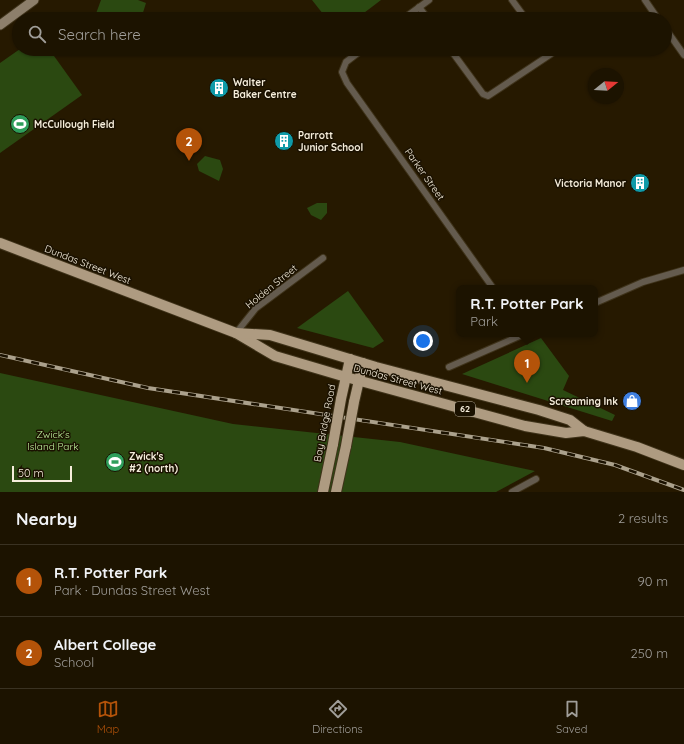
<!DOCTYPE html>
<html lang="en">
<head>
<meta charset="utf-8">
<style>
  :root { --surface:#1c1300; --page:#251c0a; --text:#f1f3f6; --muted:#a09e99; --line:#3a3222; --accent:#b45309 }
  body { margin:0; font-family:Quicksand,sans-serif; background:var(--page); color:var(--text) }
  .compass { position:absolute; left:588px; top:68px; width:36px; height:36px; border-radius:50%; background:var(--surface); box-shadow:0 1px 3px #0004; rotate:72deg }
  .scale { position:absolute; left:12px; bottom:10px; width:60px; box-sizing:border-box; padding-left:4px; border:2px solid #f6eedc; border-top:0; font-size:11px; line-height:14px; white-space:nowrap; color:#f6eedc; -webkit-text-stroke:3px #1a1100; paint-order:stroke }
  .you { position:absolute; left:423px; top:341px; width:14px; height:14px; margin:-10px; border:3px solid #fff; border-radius:50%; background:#1a73e8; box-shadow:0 0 0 6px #1a73e833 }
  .badge { display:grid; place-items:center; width:26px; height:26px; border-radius:50%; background:var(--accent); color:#fff; font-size:13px; font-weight:700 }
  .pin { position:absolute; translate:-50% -33px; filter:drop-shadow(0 1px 2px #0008) }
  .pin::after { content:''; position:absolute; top:21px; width:14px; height:12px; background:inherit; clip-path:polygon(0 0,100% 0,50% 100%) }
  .popup { position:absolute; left:456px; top:285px; width:142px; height:52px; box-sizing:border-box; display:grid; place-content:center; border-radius:8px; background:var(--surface); filter:drop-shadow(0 1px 3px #0005); font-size:13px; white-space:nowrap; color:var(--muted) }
  .popup b { font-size:15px; color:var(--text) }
  .popup::after { content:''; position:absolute; left:50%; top:100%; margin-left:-8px; border:8px solid transparent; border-top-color:var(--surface) }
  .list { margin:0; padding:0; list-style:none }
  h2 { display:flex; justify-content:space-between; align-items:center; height:52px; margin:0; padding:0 16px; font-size:17px }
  h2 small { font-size:13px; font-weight:400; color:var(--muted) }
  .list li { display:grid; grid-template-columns:26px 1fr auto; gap:12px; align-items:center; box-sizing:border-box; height:72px; padding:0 16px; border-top:1px solid var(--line) }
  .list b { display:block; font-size:15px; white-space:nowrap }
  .list p { margin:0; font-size:13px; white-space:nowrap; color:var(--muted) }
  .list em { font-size:13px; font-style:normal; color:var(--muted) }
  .icon { flex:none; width:22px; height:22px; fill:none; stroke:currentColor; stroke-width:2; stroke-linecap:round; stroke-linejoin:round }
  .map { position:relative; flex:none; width:684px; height:492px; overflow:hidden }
  .search { position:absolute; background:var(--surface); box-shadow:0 1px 3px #0004; left:12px; right:12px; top:12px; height:44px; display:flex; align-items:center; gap:10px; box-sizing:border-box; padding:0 14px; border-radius:22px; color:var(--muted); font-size:15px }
  .sheet { height:196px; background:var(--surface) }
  nav { display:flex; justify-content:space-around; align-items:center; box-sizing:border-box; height:56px; border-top:1px solid var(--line); background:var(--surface); font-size:11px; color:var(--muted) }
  nav a { display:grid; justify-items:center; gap:2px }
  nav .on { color:var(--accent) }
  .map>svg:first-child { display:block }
  .green { fill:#2b4911 }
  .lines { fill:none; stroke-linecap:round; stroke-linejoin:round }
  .minor-casing { stroke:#3f331a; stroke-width:8 }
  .secondary-casing { stroke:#3f331a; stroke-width:11 }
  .primary-casing { stroke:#3f331a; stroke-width:12 }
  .minor { stroke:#645b4e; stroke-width:6 }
  .secondary { stroke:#8d7f6b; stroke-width:9 }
  .primary { stroke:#ae9b81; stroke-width:10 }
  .rail-casing { stroke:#aba18c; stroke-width:4 }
  .rail { stroke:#1a1100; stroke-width:2.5; stroke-dasharray:8; stroke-linecap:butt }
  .primary-bridge-casing { stroke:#3f331a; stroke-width:12; stroke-linecap:butt }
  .primary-bridge { stroke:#ae9b81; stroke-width:10 }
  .labels { text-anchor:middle; stroke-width:3; stroke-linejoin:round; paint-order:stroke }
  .shield { fill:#1a1100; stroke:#b4ac9a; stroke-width:1 }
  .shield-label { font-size:9px; font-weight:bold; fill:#f6eedc }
  .poi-label { font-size:10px; font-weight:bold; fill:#f6eedc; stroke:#1a1100; text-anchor:start }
  .street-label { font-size:10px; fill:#f6eedc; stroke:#1a1100 }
  .park-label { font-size:10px; fill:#bef19c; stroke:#1a1100 }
</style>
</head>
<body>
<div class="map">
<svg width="684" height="492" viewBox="0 0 684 492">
  <rect width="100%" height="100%" fill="#261900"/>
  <!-- green -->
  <g class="green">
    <polygon points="101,0 138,0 146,3 141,19 94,19"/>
    <polygon points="312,0 381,0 356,19 327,19"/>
    <polygon points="20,49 49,49 82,95 0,153 0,63"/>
    <polygon points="205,156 220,160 223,169 219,181 199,171 197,164"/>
    <polygon points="317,203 327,203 327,213 321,220 311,215 307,208"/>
    <polygon points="348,291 384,341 373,348 297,328"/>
    <polygon points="541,338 569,376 563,390 615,415 612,421 462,374"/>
    <polygon points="0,373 233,424 400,442 535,471 496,492 0,492"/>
  </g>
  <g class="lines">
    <defs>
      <g id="minor">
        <polyline points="512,0 526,19"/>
        <polyline points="645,0 658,19"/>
        <polyline points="419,7 428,19"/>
        <polyline points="403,19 429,0"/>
        <polyline points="665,28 684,55"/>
        <polyline points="363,49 346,62 342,72 347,83 493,288"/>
        <polyline points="450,49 483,94 488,96 551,54 547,49"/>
        <polyline points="595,303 643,282 684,270"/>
        <polyline points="236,333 256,308 323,258"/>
        <polyline points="449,367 524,334"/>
        <polyline points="512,492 536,479"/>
      </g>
      <polyline id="secondary" points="0,25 34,0"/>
      <g id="primary">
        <polyline points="0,243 236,333 275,356 346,377 525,426 566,433 584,431 637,447 684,465"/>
        <polyline points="236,333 270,335 376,367 539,410 570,420 584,431"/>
        <polyline points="341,399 350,359"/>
        <polyline points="354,402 363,363"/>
        <polyline points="323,492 333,444"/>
        <polyline points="336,492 346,446"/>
      </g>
    </defs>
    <!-- minor casing -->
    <use href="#minor" class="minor-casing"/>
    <!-- secondary casing -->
    <use href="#secondary" class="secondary-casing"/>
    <!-- primary casing -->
    <use href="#primary" class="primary-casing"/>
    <!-- minor -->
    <use href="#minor" class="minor"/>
    <!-- secondary -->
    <use href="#secondary" class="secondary"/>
    <!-- primary -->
    <use href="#primary" class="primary"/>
    <defs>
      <polyline id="rail" points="0,355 148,388 544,448 615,465 684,490"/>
    </defs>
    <!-- rail casing -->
    <use href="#rail" class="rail-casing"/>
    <!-- rail -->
    <use href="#rail" class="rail"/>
    <defs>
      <g id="primary-bridge">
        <polyline points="333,444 341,399"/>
        <polyline points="346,446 354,402"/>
      </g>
    </defs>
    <!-- primary-bridge casing -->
    <use href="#primary-bridge" class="primary-bridge-casing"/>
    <!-- primary-bridge -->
    <use href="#primary-bridge" class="primary-bridge"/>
  </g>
  <!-- icons -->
  <defs>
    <symbol id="building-disc" viewBox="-11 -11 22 22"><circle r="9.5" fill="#0f9aa8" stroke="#1a1100"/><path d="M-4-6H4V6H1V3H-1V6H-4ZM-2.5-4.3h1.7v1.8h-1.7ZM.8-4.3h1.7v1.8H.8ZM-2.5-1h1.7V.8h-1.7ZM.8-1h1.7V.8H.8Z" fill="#fff"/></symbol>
    <symbol id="stadium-disc" viewBox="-11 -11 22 22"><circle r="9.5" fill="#2e9e5b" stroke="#1a1100"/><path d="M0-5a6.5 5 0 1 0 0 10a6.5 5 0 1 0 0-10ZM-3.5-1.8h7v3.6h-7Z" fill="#fff"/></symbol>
    <symbol id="shop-disc" viewBox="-11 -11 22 22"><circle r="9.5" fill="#3f7fe0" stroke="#1a1100"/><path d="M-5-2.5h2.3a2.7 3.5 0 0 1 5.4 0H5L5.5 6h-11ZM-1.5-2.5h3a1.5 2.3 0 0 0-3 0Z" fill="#fff"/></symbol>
  </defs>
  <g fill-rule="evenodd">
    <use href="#building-disc" x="208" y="77" width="22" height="22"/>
    <use href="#stadium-disc" x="9" y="113" width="22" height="22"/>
    <use href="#building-disc" x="273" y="130" width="22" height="22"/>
    <use href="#building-disc" x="629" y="172" width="22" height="22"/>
    <use href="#shop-disc" x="621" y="390" width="22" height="22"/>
    <use href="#stadium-disc" x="104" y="451" width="22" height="22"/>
  </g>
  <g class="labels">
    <!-- shield labels -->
    <rect class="shield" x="455" y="402" width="20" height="14" rx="3"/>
    <g class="shield-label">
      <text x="465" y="412">62</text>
    </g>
    <!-- poi labels -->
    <g class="poi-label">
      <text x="233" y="86">Walter<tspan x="233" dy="12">Baker Centre</tspan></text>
      <text x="34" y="128">McCullough Field</text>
      <text x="298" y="139">Parrott<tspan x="298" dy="12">Junior School</tspan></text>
      <text x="626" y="187" text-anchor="end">Victoria Manor</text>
      <text x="618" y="405" text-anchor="end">Screaming Ink</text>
      <text x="129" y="460">Zwick's<tspan x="129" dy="12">#2 (north)</tspan></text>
    </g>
    <!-- street labels -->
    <g class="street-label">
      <text transform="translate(425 174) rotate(55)" y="4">Parker Street</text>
      <text transform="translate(88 264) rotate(21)" y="4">Dundas Street West</text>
      <text transform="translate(271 286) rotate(-39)" y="4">Holden Street</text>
      <text transform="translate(398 379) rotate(15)" y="4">Dundas Street West</text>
      <text transform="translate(324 423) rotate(-79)" y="4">Bay Bridge Road</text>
    </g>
    <!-- park labels -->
    <g class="park-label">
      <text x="53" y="438">Zwick's<tspan x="53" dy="12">Island Park</tspan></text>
    </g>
  </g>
</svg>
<svg class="compass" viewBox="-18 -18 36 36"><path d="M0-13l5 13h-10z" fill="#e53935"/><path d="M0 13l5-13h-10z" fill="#a09e99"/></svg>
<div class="scale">50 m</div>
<div class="you"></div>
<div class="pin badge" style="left:527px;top:383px">1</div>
<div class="popup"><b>R.T. Potter Park</b>Park</div>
<div class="pin badge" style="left:189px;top:161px">2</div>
<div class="search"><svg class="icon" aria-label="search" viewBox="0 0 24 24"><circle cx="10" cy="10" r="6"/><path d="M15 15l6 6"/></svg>Search here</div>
</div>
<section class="sheet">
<h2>Nearby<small>2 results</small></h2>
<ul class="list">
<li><span class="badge">1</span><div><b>R.T. Potter Park</b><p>Park · Dundas Street West</p></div><em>90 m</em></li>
<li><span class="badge">2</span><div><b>Albert College</b><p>School</p></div><em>250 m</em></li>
</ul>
</section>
<nav>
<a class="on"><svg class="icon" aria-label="map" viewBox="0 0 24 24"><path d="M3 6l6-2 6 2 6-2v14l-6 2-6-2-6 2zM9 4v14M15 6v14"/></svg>Map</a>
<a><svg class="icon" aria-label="directions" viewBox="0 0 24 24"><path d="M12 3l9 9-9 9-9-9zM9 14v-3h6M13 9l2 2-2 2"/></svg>Directions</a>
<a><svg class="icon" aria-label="saved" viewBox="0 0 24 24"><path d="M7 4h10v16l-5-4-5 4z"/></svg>Saved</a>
</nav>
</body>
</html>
